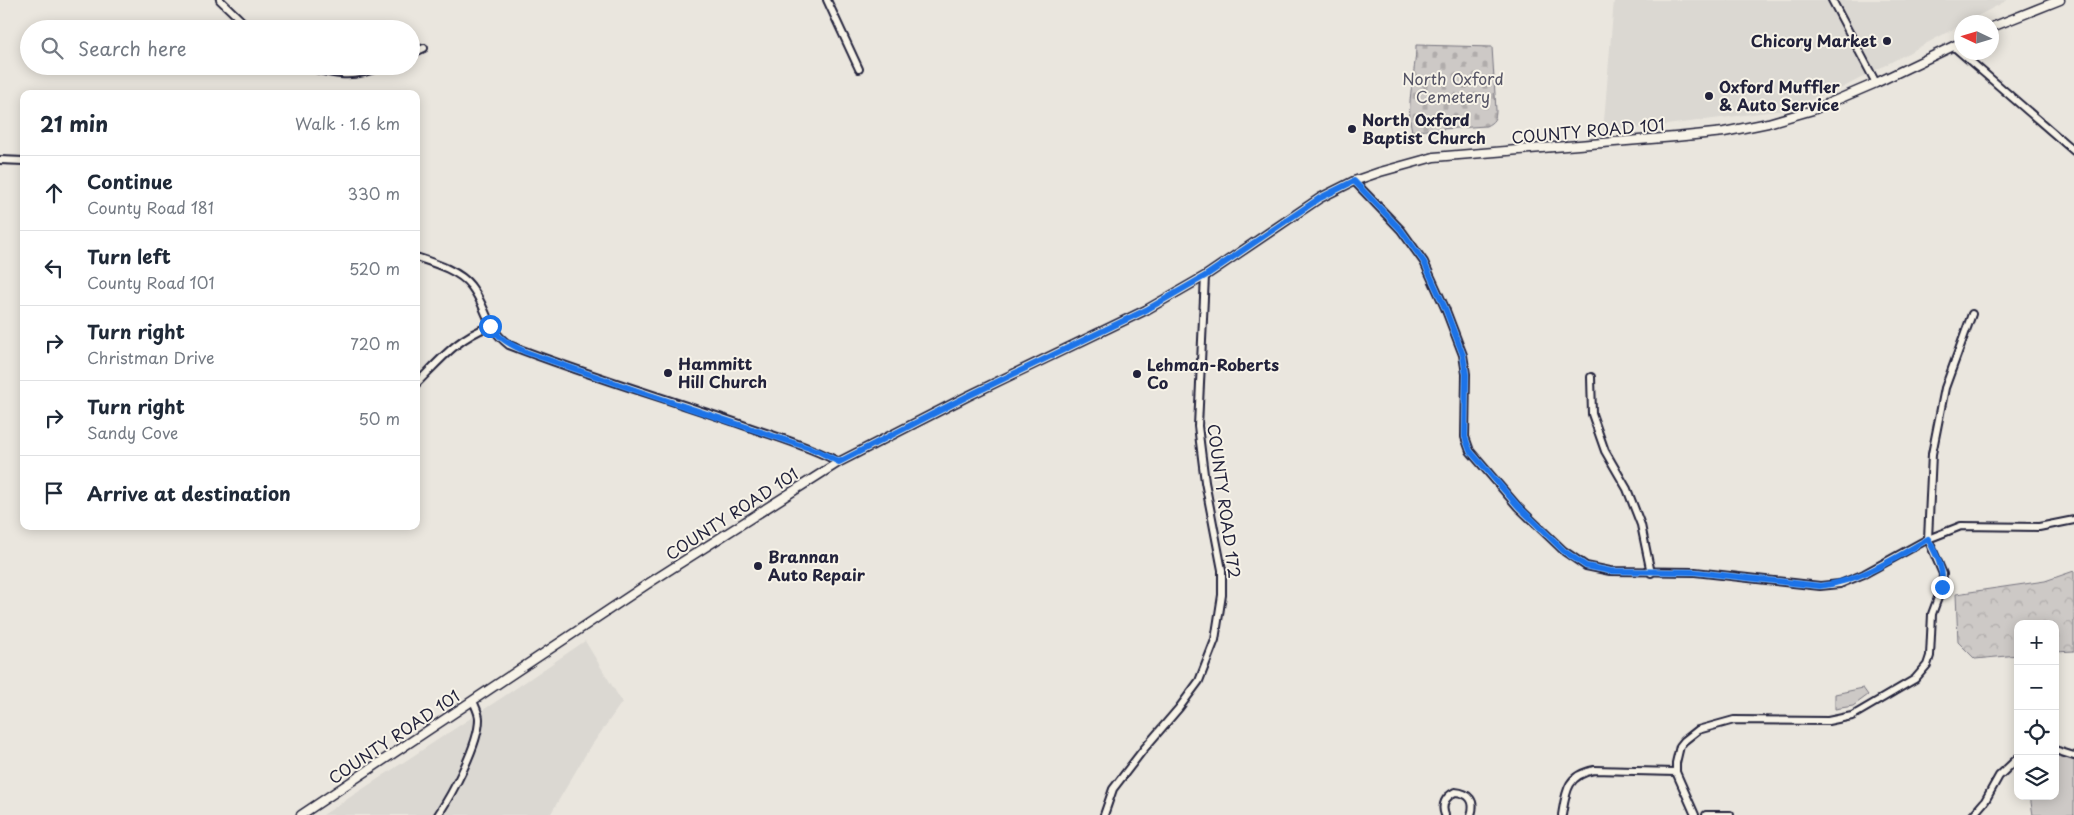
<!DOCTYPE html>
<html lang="en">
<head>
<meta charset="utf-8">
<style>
  :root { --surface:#fff; --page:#f6f6f7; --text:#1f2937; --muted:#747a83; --line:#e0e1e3 }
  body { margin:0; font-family:"Playpen Sans",sans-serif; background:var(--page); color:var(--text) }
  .controls { position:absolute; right:15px; bottom:15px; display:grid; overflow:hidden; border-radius:10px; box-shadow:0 2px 12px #0003 }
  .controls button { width:45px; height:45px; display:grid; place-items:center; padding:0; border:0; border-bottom:1px solid var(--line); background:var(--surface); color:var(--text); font:25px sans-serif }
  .compass { position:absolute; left:1954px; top:15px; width:45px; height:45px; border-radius:50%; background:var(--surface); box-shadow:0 2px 12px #0003; rotate:274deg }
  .stop { position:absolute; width:15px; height:15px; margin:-11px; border:4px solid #1a73e8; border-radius:50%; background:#fff }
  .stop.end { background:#1a73e8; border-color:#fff; box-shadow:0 1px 5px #0008 }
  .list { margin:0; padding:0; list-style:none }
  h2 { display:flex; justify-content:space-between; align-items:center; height:65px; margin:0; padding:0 20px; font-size:21px }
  h2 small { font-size:16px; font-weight:400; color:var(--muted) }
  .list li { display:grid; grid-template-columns:32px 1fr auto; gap:15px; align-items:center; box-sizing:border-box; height:75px; padding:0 20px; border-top:1px solid var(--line) }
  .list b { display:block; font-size:19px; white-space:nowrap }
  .list p { margin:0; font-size:16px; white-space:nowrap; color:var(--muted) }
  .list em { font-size:16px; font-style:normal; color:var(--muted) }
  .icon { flex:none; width:28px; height:28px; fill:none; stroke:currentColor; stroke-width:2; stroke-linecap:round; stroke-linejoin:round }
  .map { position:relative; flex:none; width:2074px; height:815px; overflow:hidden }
  .search { position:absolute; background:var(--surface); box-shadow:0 2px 12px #0003; left:20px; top:20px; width:400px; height:55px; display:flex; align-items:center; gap:12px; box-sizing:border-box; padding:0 18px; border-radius:28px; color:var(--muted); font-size:19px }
  .panel { position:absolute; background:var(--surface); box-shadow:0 2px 12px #0003; left:20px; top:90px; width:400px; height:440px; border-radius:10px }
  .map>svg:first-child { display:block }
  .built { fill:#dbd8d2 }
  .forest { fill:url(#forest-crowns); stroke:#787680 }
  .cemetery { fill:url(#cemetery-stones); stroke:#787680 }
  .park { fill:#cdc9c6; stroke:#787680 }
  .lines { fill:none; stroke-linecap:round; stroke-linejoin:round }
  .minor-casing { stroke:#22223b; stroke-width:10 }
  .tertiary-casing { stroke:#22223b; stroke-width:11 }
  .minor { stroke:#f7f3e8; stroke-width:6 }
  .tertiary { stroke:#f7f3e8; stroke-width:8 }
  .route { stroke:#1a73e8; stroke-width:6 }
  .poi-dot { fill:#22223b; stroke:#f7f3e8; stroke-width:2 }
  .labels { text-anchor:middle; stroke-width:4; stroke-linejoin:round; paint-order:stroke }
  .poi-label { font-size:16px; font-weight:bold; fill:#22223b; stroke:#f7f3e8; text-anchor:start }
  .park-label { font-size:16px; fill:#555465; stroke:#f7f3e8 }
  .street-label { font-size:16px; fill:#22223b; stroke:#f7f3e8 }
</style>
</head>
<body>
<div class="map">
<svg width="2074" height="815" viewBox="0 0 2074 815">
  <defs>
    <pattern id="forest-crowns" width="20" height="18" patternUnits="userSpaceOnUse" patternTransform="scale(1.25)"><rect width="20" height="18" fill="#cdc9c6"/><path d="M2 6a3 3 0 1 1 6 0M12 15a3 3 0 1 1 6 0" fill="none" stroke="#b0acab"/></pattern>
    <pattern id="cemetery-stones" width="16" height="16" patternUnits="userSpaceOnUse" patternTransform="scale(1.25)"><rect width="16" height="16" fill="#cdc9c6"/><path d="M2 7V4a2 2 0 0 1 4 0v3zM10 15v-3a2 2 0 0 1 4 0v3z" fill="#b0acab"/></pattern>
  </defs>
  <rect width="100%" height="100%" fill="#eae6de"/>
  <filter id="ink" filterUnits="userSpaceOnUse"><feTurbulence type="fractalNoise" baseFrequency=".02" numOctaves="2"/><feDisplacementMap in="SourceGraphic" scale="10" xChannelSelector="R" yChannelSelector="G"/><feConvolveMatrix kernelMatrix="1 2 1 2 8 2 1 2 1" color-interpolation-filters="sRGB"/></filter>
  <g filter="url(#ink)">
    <!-- built -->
    <g class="built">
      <polygon points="1614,0 2008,0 1966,22 1962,22 1961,25 1844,87 1784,110 1603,133"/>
      <polygon points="585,641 622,702 587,752 550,815 323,815 506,695"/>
    </g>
    <!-- forest -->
    <polygon class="forest" points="2074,571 2074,651 2055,652 2055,624 2018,624 2018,655 1975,659 1958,642 1956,594 2045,581"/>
    <!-- cemetery -->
    <path class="cemetery" d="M1416,45L1492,47L1496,110C1496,119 1494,122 1486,126L1412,131C1405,103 1416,74 1416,45Z"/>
    <!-- park -->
    <g class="park">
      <polygon points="1863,688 1868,695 1853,706 1835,709 1835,694"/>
      <polygon points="2055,755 2074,760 2074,815 2033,815 2030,796 2055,796"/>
    </g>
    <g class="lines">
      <defs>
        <g id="minor">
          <polyline points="220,0 250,29"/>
          <polyline points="827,0 859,69"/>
          <polyline points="1832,0 1876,83"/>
          <polyline points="1953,46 2074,151"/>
          <polyline points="411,54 424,48"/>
          <path d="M305,66C335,75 353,79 382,66"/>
          <polyline points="0,160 24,161"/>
          <polyline points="1354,181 1401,230 1424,262 1445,308 1463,355 1466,374 1465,437 1470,451 1518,507 1564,551 1586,566 1610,571 1695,572 1820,586 1840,584 1864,574 1928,539 1961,526 2039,527 2074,520"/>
          <path d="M416,257C434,263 460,271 471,286C488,308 484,326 509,345C586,375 665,398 743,425C776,437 809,446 839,462"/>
          <polyline points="1591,377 1592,414 1605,451 1627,489 1641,525 1651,573"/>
          <path d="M416,384C441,359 456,339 490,326"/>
          <polyline points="2055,750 2074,756"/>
          <path d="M438,815C452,794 479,744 479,719C479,713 475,706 473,701"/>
          <polyline points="1104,815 1113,789 1143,750 1179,708 1199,681 1215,640 1222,595 1222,570 1205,482 1198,426 1205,276"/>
          <path d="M1445,815C1441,805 1445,797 1455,792C1469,793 1476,801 1471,815"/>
          <path d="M1562,815C1566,791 1567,775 1594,770L1676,772"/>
          <polyline points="1695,815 1676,772 1676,763 1680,746 1684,741 1698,730 1734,720 1828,721 1852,716 1915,679 1927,665 1930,656 1932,614 1942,587 1943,574 1928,539 1932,454 1945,388 1972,314"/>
          <polyline points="1706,815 1730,815"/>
          <polyline points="1973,815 1985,801 1999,776 2018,758"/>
        </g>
        <g id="tertiary">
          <polyline points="1992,27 2060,0"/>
          <polyline points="301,815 649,583 839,462 968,396 1146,310 1205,276 1320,198 1354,181 1380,172 1434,157 1675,137 1724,132 1768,123 1813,110 1876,83 1962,42"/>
        </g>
      </defs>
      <!-- minor casing -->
      <use href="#minor" class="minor-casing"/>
      <!-- tertiary casing -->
      <use href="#tertiary" class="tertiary-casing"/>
      <!-- minor -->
      <use href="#minor" class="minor"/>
      <!-- tertiary -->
      <use href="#tertiary" class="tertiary"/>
    </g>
  </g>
  <g class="lines" filter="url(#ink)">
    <!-- route -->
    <path class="route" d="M490,326C501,340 511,345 526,352L638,391L818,451L839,462L968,396L1146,310L1205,276L1320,198L1354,181L1401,230L1424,262L1445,308L1463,355L1466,374L1465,437L1470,451L1518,506L1564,551L1586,566L1610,571L1695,572L1820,586C1860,581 1894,559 1928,539C1937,555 1944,568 1942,587"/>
  </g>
  <!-- markers -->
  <g class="poi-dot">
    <circle cx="1887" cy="41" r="5"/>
    <circle cx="1709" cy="96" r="5"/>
    <circle cx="1352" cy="129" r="5"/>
    <circle cx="668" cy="373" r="5"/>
    <circle cx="1137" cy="374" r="5"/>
    <circle cx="758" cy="566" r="5"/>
  </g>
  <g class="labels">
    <!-- poi labels -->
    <g class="poi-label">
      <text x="1877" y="47" text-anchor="end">Chicory Market</text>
      <text x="1719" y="93">Oxford Muffler<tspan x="1719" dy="18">&amp; Auto Service</tspan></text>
      <text x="1362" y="126">North Oxford<tspan x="1362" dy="18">Baptist Church</tspan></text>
      <text x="678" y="370">Hammitt<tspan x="678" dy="18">Hill Church</tspan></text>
      <text x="1147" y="371">Lehman-Roberts<tspan x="1147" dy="18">Co</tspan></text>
      <text x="768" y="563">Brannan<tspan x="768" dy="18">Auto Repair</tspan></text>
    </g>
    <!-- park labels -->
    <g class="park-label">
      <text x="1453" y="85">North Oxford<tspan x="1453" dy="18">Cemetery</tspan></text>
    </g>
    <!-- street labels -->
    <g class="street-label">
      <text transform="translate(1588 131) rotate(-5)" y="6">COUNTY ROAD 101</text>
      <text transform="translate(1224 501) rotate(82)" y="6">COUNTY ROAD 172</text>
      <text transform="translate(732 514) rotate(-33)" y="6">COUNTY ROAD 101</text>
      <text transform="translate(394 737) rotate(-34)" y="6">COUNTY ROAD 101</text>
    </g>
  </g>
</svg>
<div class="controls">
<button>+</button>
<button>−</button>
<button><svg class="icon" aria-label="locate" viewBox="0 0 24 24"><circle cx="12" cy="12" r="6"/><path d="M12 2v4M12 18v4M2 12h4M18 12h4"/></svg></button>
<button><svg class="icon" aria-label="layers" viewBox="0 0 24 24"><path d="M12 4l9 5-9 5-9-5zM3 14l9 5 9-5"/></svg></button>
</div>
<svg class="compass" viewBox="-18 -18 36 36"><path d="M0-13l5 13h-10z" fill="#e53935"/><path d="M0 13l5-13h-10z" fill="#747a83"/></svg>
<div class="stop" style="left:490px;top:326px"></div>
<div class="stop end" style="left:1942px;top:587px"></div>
<div class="search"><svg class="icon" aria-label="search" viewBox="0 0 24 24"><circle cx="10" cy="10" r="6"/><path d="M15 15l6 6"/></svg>Search here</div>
<section class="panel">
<h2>21 min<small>Walk · 1.6 km</small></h2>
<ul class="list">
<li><svg class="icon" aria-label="ahead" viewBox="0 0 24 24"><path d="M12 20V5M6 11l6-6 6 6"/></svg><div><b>Continue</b><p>County Road 181</p></div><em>330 m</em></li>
<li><svg class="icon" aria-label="left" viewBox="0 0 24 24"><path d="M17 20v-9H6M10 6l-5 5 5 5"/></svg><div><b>Turn left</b><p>County Road 101</p></div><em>520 m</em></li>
<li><svg class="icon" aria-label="right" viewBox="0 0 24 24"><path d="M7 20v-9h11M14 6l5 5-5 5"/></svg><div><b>Turn right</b><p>Christman Drive</p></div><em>720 m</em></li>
<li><svg class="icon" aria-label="right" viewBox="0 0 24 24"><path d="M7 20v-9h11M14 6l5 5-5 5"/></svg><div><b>Turn right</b><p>Sandy Cove</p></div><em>50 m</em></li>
<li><svg class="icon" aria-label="arrive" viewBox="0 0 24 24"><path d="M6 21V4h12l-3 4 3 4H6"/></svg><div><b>Arrive at destination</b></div></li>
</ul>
</section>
</div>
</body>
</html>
